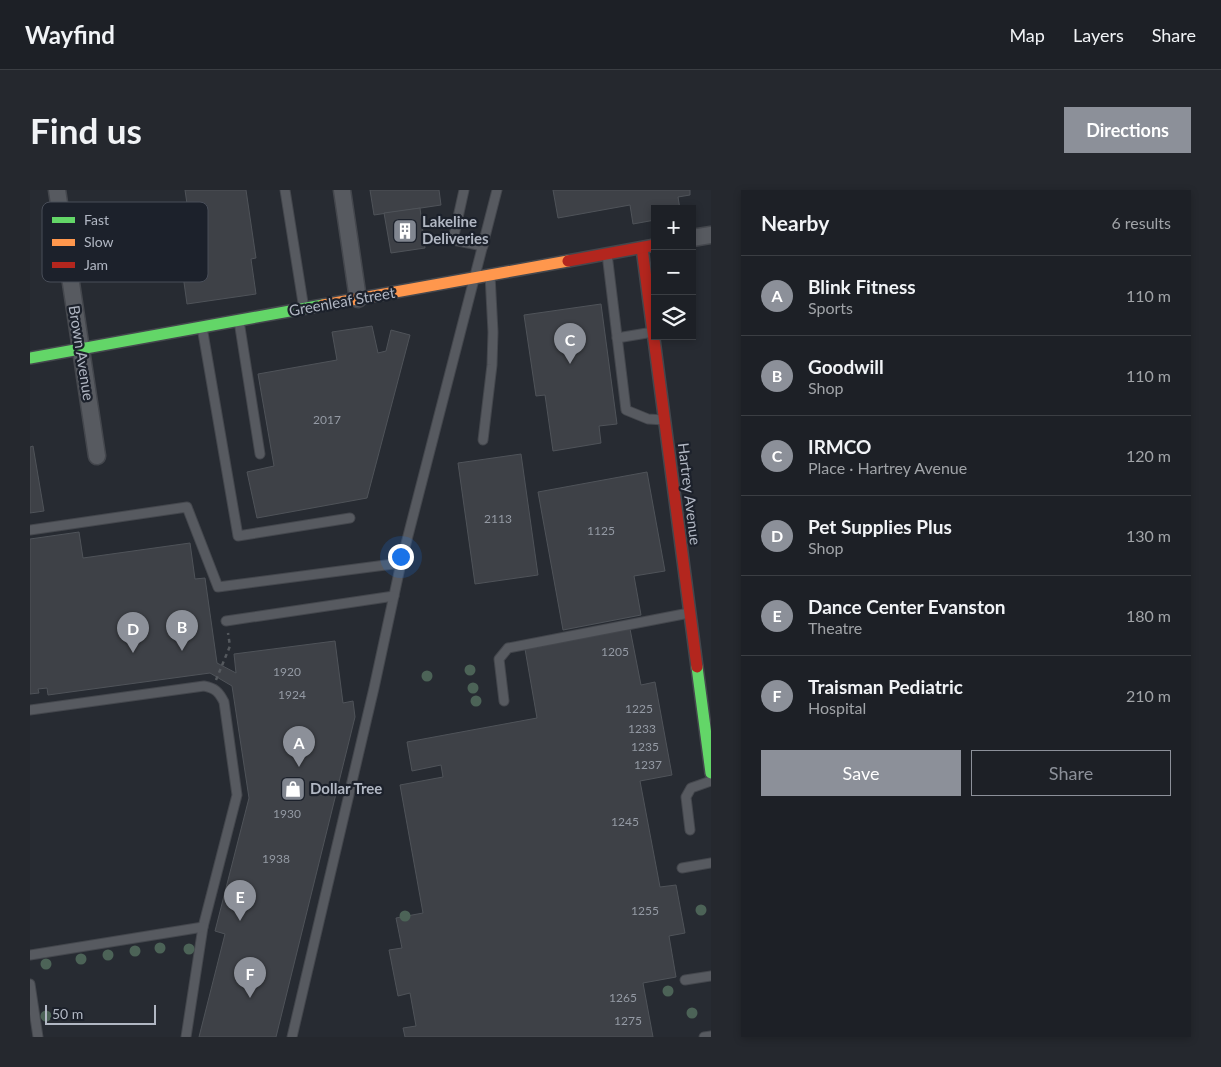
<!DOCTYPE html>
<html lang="en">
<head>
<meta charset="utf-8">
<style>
  :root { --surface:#1d2026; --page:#25282e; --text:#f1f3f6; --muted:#a0a3a7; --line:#3b3e43; --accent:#8c9099 }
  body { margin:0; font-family:Lato,sans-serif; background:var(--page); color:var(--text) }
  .controls { position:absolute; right:15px; top:15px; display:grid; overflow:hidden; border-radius:0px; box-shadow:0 2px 8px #0003 }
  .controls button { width:45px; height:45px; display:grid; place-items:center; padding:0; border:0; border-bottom:1px solid var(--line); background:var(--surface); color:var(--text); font:25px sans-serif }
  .scale { position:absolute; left:15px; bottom:12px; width:111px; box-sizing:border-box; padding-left:5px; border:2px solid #b1b7c3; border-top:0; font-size:14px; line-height:18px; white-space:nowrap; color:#b1b7c3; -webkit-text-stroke:4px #1c212b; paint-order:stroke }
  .you { position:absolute; left:370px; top:366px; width:18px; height:18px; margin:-12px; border:4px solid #fff; border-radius:50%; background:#1a73e8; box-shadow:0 0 0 8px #1a73e833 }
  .badge { display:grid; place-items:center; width:32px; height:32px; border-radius:50%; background:var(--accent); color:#fff; font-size:16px; font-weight:700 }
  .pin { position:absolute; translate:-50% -41px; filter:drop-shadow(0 1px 2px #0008) }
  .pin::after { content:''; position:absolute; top:26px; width:18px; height:15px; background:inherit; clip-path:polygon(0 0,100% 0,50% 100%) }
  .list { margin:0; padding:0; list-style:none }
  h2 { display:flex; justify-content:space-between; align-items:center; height:65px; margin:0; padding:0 20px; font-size:21px }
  h2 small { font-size:16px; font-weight:400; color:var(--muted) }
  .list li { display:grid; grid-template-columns:32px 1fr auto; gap:15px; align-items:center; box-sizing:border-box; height:80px; padding:0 20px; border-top:1px solid var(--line) }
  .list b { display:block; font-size:19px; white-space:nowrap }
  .list p { margin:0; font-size:16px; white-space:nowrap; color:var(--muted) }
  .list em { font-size:16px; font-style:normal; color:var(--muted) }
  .actions { display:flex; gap:10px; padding:15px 20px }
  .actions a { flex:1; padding:11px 0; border:1px solid var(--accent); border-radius:0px; text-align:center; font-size:18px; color:var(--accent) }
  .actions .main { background:var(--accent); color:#fff }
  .icon { flex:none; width:28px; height:28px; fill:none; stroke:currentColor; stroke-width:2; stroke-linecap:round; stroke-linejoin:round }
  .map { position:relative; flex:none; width:681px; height:847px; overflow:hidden; border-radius:0px }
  header { display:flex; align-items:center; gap:30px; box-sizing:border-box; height:70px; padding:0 25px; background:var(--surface); border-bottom:1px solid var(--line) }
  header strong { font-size:24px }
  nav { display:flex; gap:28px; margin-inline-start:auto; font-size:18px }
  .intro { display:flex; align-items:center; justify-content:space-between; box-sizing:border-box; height:120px; padding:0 30px }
  h1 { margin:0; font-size:35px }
  .button { padding:12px 22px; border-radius:0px; background:var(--accent); color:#fff; font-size:18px; font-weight:700 }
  main { display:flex; gap:30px; padding:0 30px }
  aside { flex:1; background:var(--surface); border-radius:0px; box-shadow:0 2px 8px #0003 }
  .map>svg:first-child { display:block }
  .building { fill:#3e4147; stroke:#4f5359 }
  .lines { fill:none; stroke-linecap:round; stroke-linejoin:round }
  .lane-casing { stroke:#44474d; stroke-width:11 }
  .street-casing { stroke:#44474d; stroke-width:19 }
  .fast-casing { stroke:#44474d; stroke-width:14 }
  .slow-casing { stroke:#44474d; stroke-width:14 }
  .jam-casing { stroke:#44474d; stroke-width:14 }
  .path { stroke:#55595e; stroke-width:2.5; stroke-dasharray:4 4; stroke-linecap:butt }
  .lane { stroke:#575a60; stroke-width:9 }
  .street { stroke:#575a60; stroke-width:16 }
  .fast { stroke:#63d668; stroke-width:11 }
  .slow { stroke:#ff974d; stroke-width:11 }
  .jam { stroke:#b3261e; stroke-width:11 }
  .tree { fill:#4c6357 }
  .labels { text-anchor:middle; stroke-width:4.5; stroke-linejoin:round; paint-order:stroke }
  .number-label { font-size:12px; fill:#949aa4 }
  .poi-label { font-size:15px; font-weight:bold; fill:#b1b7c3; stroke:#1c212b; text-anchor:start }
  .street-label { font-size:15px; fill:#b1b7c3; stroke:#1c212b }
  .key { fill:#1c212b; stroke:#494e59; stroke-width:1 }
  .key-label { font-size:14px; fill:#b1b7c3 }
</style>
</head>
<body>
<header>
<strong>Wayfind</strong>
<nav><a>Map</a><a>Layers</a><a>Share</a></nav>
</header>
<div class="intro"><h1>Find us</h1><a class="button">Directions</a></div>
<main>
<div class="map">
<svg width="681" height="847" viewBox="0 0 681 847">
  <rect width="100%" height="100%" fill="#272b32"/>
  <!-- building -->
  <g class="building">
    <polygon points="155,0 216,0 226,68 221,69 226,104 157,114 152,78 166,76"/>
    <polygon points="340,0 409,0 411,15 344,25"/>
    <polygon points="523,0 660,0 660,5 648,7 650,19 625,19 625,30 603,34 600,15 528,28"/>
    <polygon points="390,18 395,58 361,63 354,23"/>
    <polygon points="571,114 587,234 569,236 571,253 523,261 515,205 506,206 494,125"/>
    <polygon points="342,136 348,163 356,161 361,140 380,145 337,308 227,328 217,282 244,276 228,184 307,170 302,142"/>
    <polygon points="3,256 14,321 0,323 0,257"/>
    <polygon points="491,264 508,385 445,394 428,273"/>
    <polygon points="617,282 635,381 604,386 611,425 533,440 508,302"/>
    <polygon points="49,342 53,368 160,353 165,389 175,388 187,473 206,483 204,464 305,451 313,513 323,511 325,527 246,847 169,847 195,744 185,741 219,608 202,496 180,483 18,505 17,498 8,499 9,503 0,504 0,349"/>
    <polygon points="600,439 611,495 625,492 642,585 610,591 630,697 646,695 655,743 639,746 646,787 613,793 623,847 375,847 373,838 386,836 380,803 368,806 359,760 372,758 366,728 393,723 370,595 413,587 411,575 382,581 377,552 507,528 495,459"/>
  </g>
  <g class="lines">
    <defs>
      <g id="lane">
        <polyline points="255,0 274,119"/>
        <polyline points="434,0 423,50 453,56"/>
        <polyline points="577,64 596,220 618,229 634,230"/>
        <polyline points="209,131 230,264"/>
        <polyline points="172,137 208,346 320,328"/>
        <polyline points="587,148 623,142"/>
        <polyline points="453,250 462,175 463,142 460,85"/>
        <polyline points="0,340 157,317 188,397 371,373 344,498 262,847"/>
        <polyline points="371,373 467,0"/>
        <polyline points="196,431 364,406"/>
        <polyline points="474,511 469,469 478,458 659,423"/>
        <path d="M0,520L174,496C185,498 189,502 194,512L207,605L173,737L156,847"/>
        <polyline points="660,640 656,607 661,598 681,591"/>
        <polyline points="652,678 681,673"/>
        <polyline points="0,765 173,737"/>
        <polyline points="655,790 681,786"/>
        <polyline points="0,794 8,847"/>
        <polyline points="674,847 681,846"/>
      </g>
      <g id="street">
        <polyline points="27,0 67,266"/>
        <polyline points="312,0 328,109"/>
        <polyline points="662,48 681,45"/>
      </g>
      <g id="fast">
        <polyline points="0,168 293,115"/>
        <polyline points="667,477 681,583"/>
      </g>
      <polyline id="slow" points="293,115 538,71"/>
      <g id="jam">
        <polyline points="612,58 667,477"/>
        <polyline points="538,71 625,55"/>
      </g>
    </defs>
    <!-- lane casing -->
    <use href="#lane" class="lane-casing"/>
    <!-- street casing -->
    <use href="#street" class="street-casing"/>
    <!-- fast casing -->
    <use href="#fast" class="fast-casing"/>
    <!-- slow casing -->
    <use href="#slow" class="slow-casing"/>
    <!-- jam casing -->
    <use href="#jam" class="jam-casing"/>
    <!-- path -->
    <polyline class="path" points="186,490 200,456 198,443"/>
    <!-- lane -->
    <use href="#lane" class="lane"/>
    <!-- street -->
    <use href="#street" class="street"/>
    <!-- fast -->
    <use href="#fast" class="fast"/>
    <!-- slow -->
    <use href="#slow" class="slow"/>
    <!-- jam -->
    <use href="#jam" class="jam"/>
  </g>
  <!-- trees -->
  <g class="tree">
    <circle cx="440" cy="480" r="5.5"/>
    <circle cx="397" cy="486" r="5.5"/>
    <circle cx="443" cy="498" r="5.5"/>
    <circle cx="446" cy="511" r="5.5"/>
    <circle cx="671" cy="720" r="5.5"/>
    <circle cx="375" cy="726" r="5.5"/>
    <circle cx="130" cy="758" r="5.5"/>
    <circle cx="159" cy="759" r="5.5"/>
    <circle cx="105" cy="761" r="5.5"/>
    <circle cx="78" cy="765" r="5.5"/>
    <circle cx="51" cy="769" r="5.5"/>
    <circle cx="16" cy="774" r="5.5"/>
    <circle cx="638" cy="801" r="5.5"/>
    <circle cx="662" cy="823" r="5.5"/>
    <circle cx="16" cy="826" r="5.5"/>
  </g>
  <!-- icons -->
  <defs>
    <symbol id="building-square" viewBox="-11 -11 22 22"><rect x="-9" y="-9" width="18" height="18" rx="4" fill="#818690" stroke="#1c212b"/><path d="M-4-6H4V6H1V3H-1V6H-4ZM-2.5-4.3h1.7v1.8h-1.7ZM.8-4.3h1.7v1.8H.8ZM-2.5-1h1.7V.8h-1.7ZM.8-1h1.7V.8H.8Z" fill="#fff"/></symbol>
    <symbol id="shop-square" viewBox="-11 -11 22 22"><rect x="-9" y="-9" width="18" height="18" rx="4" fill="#818690" stroke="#1c212b"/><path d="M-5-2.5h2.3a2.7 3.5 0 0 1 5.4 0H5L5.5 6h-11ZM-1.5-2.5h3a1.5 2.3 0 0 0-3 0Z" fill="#fff"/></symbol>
  </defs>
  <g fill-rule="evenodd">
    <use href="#building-square" x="361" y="27" width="28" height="28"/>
    <use href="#shop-square" x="249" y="585" width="28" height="28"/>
  </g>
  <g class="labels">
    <!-- number labels -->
    <g class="number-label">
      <text x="297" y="234">2017</text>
      <text x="468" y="333">2113</text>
      <text x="571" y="345">1125</text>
      <text x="585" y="466">1205</text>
      <text x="257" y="486">1920</text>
      <text x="262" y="509">1924</text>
      <text x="609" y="523">1225</text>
      <text x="612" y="543">1233</text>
      <text x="615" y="561">1235</text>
      <text x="618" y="579">1237</text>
      <text x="257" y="628">1930</text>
      <text x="595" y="636">1245</text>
      <text x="246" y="673">1938</text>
      <text x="615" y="725">1255</text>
      <text x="593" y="812">1265</text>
      <text x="598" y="835">1275</text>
    </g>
    <!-- poi labels -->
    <g class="poi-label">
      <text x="392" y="37">Lakeline<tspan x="392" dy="17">Deliveries</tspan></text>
      <text x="280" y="604">Dollar Tree</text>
    </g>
    <!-- street labels -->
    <g class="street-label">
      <text transform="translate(312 112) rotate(-10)" y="5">Greenleaf Street</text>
      <text transform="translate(51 163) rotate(81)" y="5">Brown Avenue</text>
      <text transform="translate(659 304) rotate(83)" y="5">Hartrey Avenue</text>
    </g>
  </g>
  <!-- legend -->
  <rect x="12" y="12" width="166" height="80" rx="8" class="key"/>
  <rect x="22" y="27" width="23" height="6" fill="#63d668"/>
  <rect x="22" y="49" width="23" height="7" fill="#ff974d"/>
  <rect x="22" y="72" width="23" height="6" fill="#b3261e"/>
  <g class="key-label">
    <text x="54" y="35">Fast</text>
    <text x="54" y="57">Slow</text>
    <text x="54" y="80">Jam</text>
  </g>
</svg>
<div class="controls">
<button>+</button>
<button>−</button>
<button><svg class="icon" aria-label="layers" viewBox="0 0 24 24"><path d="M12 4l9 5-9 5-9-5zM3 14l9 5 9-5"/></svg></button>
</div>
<div class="scale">50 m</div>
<div class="you"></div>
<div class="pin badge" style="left:269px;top:577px">A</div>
<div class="pin badge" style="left:152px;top:461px">B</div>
<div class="pin badge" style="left:540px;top:174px">C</div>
<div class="pin badge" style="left:103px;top:463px">D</div>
<div class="pin badge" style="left:210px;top:731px">E</div>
<div class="pin badge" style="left:220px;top:808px">F</div>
</div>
<aside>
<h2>Nearby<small>6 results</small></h2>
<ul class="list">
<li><span class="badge">A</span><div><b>Blink Fitness</b><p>Sports</p></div><em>110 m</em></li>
<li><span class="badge">B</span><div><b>Goodwill</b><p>Shop</p></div><em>110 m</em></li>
<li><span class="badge">C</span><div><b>IRMCO</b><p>Place · Hartrey Avenue</p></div><em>120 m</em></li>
<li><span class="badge">D</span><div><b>Pet Supplies Plus</b><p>Shop</p></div><em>130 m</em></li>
<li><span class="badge">E</span><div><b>Dance Center Evanston</b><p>Theatre</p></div><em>180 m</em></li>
<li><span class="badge">F</span><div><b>Traisman Pediatric</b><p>Hospital</p></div><em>210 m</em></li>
</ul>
<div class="actions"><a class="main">Save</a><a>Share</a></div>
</aside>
</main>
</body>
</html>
